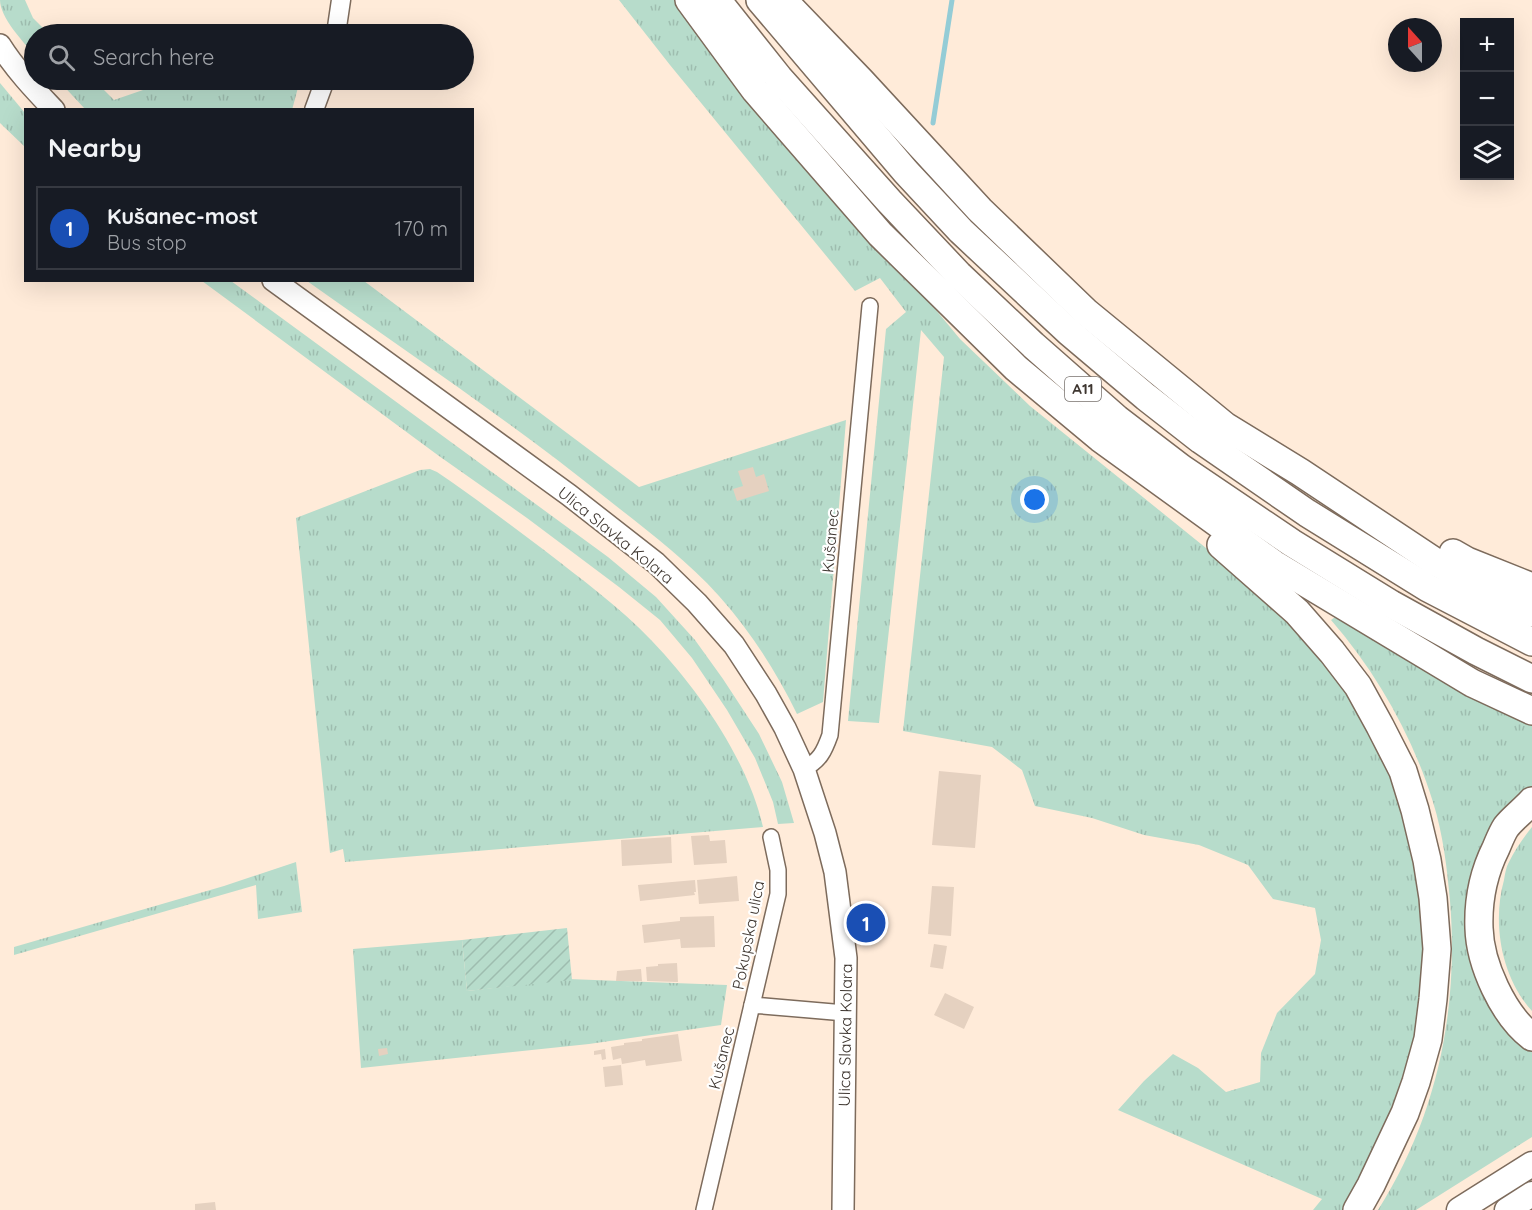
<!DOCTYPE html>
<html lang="en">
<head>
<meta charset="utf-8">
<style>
  :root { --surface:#171b24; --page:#20242c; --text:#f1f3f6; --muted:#9ea1a6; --line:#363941; --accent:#2563eb }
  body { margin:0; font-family:Quicksand,sans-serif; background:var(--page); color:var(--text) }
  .controls { position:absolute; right:18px; top:18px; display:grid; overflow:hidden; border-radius:0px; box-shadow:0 6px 24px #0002 }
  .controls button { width:54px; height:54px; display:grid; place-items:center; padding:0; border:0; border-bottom:2px solid var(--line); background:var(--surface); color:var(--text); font:30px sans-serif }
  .compass { position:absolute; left:1388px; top:18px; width:54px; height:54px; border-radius:50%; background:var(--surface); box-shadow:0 6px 24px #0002; rotate:339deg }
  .you { position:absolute; left:1035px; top:500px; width:21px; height:21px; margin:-15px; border:4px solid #fff; border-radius:50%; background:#1a73e8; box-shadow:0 0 0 9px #1a73e833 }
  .badge { display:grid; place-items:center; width:39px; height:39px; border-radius:50%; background:var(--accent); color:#fff; font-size:20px; font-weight:700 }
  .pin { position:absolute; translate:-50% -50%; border:3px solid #fff; box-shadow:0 2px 6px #0006 }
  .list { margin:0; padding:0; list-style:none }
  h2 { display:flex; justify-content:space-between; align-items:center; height:78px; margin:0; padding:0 24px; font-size:26px }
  h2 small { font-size:20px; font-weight:400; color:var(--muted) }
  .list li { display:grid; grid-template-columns:39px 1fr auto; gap:18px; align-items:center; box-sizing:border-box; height:84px; margin:0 12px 12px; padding:0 12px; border:2px solid var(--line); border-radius:0px }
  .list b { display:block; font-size:22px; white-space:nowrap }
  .list p { margin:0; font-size:20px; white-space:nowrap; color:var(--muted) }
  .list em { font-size:20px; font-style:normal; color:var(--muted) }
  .icon { flex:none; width:33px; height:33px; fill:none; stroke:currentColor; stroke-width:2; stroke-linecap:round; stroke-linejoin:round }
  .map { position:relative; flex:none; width:1532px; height:1210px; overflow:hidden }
  .search { position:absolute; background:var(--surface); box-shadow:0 6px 24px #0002; left:24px; top:24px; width:450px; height:66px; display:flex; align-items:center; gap:15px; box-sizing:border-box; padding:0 21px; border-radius:33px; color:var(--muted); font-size:22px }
  .panel { position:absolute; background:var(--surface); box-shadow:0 6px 24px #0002; left:24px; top:108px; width:450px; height:174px; border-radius:0px }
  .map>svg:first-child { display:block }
  .grass { fill:url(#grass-tufts) }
  .garden { fill:url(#garden-furrows) }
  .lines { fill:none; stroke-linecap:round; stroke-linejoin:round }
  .stream { stroke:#94ccd6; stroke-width:5 }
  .building { fill:#e5d1c0 }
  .minor-casing { stroke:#7d6b5c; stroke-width:18 }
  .tertiary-casing { stroke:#7d6b5c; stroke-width:21 }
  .secondary-casing { stroke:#7d6b5c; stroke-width:24 }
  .primary-casing { stroke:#7d6b5c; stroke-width:27 }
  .motorway-casing { stroke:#7d6b5c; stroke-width:30 }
  .minor { stroke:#fff; stroke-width:15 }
  .tertiary { stroke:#fff; stroke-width:18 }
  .secondary { stroke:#fff; stroke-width:21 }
  .primary { stroke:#fff; stroke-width:24 }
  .motorway { stroke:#fff; stroke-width:27 }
  .labels { text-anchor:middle; stroke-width:4.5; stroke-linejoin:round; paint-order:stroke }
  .shield { fill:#fff; stroke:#78726e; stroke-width:1.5 }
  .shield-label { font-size:15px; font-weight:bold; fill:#3e3630 }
  .street-label { font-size:16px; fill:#3e3630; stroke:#fff }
</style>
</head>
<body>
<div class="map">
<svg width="1532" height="1210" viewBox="0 0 1532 1210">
  <defs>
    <pattern id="grass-tufts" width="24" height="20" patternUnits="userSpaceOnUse" patternTransform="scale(1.5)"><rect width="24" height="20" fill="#b7dccb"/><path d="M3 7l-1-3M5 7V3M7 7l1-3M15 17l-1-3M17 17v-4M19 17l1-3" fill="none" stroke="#9ebdaf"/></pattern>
    <pattern id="garden-furrows" width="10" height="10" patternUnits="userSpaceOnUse" patternTransform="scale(1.5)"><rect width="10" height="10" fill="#b7dccb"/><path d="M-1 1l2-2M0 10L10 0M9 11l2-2" fill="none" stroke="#9ebdaf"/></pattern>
  </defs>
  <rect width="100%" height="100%" fill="#ffebd9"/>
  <!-- grass -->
  <g class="grass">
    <path d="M0,0H25L33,18L49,34H34V54C23,42 0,17 0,0Z"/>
    <polygon points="619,0 679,0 960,339 1030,406 1263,594 1354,697 1411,819 1430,948 1411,1081 1349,1210 1313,1210 1322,1199 1118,1110 1144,1081 1173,1054 1198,1068 1226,1092 1260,1082 1261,1053 1277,1013 1315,974 1321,940 1315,908 1273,899 1248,865 1199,845 1144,835 1092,818 1035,806 1022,770 992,747 903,731 944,357 921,330 879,723 848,721 886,329 906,312 880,278 855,291 670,65"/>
    <polygon points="58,80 94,80 114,100 172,80 300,80 292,110 85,109"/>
    <polygon points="0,83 25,113 25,147 0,123"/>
    <polygon points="202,281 231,281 608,557 656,597 695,640 723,679 759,734 782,782 794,823 778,824 773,802 755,758 727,710 692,658 660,620 619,587 527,518 439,456"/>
    <path d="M307,281H364L639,487L846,420L823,702L797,714C776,671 751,632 719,596C686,559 645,529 606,498C510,421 407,352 307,281Z"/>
    <path d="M430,469L437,472C474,497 509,524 544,550C581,579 620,607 652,641C699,690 748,761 763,827L345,862L343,849L330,853L296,518L420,470Z"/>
    <path d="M1338,615L1532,721V790L1475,888L1522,1042L1532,1050V1137L1416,1210H1378C1437,1117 1459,1010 1450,901C1447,867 1443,834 1433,802C1412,735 1377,673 1331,620Z"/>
    <path d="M1532,827V1011C1501,977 1492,923 1504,880C1505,874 1506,867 1509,862C1515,850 1524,837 1532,827Z"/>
    <polygon points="296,862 302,912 258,919 256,885 14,955 14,947 224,886"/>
    <polygon points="462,940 467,991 568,979 727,985 721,1025 589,1044 361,1068 353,949"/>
  </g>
  <!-- garden -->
  <polygon class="garden" points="567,928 572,980 467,991 462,940"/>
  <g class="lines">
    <!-- stream -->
    <polyline class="stream" points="933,123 952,0"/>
  </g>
  <!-- building -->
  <g class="building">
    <polygon points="753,467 756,477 764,474 769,491 737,501 733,489 743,486 738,471"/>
    <polygon points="939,771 981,775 975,848 932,845"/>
    <polygon points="709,835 710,841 725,840 727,863 694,865 691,836"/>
    <polygon points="671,837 672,863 622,866 621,840"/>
    <polygon points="737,876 739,901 699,904 697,880"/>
    <polygon points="695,880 696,892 694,892 695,895 640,901 638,885"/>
    <polygon points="932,886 954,887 951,936 928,934"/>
    <polygon points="714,916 715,947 681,948 680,939 644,943 642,925 680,921 680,917"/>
    <polygon points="934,944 947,946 943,969 930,967"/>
    <polygon points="677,963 678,982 647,981 646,967 658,966 658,964"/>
    <polygon points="641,969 642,981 616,981 617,971"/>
    <polygon points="945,993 974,1007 964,1029 934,1015"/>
    <polygon points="678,1034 682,1061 646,1066 645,1060 622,1064 621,1058 613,1060 611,1047 624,1045 624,1043 642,1041 642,1039"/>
    <polygon points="387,1048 388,1054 379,1056 378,1049"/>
    <polygon points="605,1049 606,1059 602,1060 601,1054 594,1055 594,1051"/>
    <polygon points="621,1065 623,1085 605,1087 603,1067"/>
    <polygon points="215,1202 216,1210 195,1210 195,1204"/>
  </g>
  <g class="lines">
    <defs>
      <g id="minor">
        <path d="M804,769C820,760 824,752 830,735L870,306"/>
        <polyline points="752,1005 778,894 778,870 771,837"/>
        <polyline points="704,1210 752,1005 845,1013"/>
      </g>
      <g id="tertiary">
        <polyline points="336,34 341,0"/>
        <polyline points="314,110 325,80"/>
      </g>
      <g id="secondary">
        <path d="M0,45C15,69 35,90 54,110"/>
        <polyline points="273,280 569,495 656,563 697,603 734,645 766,694 785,728 804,769 825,833 835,872 846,958 843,1210"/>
      </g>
      <g id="primary">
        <polyline points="1459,1210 1532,1164"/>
        <polyline points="1507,1210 1532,1194"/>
      </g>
      <g id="motorway">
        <polyline points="689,0 755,90 880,234 1016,368 1100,438 1274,564 1472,683 1532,711"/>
        <polyline points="717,0 779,78 889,201 959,275 1033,345 1117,419 1181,468 1292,543 1391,604 1476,651 1532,679"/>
        <polyline points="760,0 906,172 961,231 1069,332 1146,397 1201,440 1307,513 1428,588 1532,642"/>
        <polyline points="783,0 861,81 980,210 1086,312 1225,426 1300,472 1437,563 1498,596 1532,613"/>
        <polyline points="1221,545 1297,612 1332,652 1358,686 1380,726 1403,771 1415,810 1427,860 1433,898 1437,949 1433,999 1428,1039 1416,1082 1405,1113 1371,1185 1357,1210"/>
        <polyline points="1453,553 1467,561 1532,587"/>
        <path d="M1532,801C1524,810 1513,818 1506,827C1502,833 1499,841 1496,848C1484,872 1478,901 1479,928C1480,964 1503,1015 1532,1037"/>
      </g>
    </defs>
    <!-- minor casing -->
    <use href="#minor" class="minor-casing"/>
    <!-- tertiary casing -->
    <use href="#tertiary" class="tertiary-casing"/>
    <!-- secondary casing -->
    <use href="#secondary" class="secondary-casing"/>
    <!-- primary casing -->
    <use href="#primary" class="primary-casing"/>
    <!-- motorway casing -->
    <use href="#motorway" class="motorway-casing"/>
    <!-- minor -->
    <use href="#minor" class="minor"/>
    <!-- tertiary -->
    <use href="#tertiary" class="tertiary"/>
    <!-- secondary -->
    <use href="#secondary" class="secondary"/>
    <!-- primary -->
    <use href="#primary" class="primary"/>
    <!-- motorway -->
    <use href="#motorway" class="motorway"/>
  </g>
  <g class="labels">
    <!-- shield labels -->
    <rect class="shield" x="1065" y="377" width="36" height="24" rx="4.5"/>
    <g class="shield-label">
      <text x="1083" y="394">A11</text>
    </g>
    <!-- street labels -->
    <g class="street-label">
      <text transform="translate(616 535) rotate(39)" y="6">Ulica Slavka Kolara</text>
      <text transform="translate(830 541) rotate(-85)" y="6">Kušanec</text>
      <text transform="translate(748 935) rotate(-79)" y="6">Pokupska ulica</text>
      <text transform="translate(845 1035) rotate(-89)" y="6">Ulica Slavka Kolara</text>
      <text transform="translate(721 1058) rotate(-76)" y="6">Kušanec</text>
    </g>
  </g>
</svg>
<div class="controls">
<button>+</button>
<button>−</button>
<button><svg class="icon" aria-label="layers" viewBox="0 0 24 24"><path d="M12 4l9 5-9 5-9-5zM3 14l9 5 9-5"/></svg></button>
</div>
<svg class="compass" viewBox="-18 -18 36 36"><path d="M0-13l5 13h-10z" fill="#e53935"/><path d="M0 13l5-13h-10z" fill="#9ea1a6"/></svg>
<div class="you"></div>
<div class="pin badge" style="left:866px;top:923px;background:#1a4fb4">1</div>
<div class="search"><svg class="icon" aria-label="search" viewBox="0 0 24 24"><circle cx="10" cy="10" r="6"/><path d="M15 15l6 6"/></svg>Search here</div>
<section class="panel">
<h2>Nearby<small></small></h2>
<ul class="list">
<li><span class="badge" style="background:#1a4fb4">1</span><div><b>Kušanec-most</b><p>Bus stop</p></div><em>170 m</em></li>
</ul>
</section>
</div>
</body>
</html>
